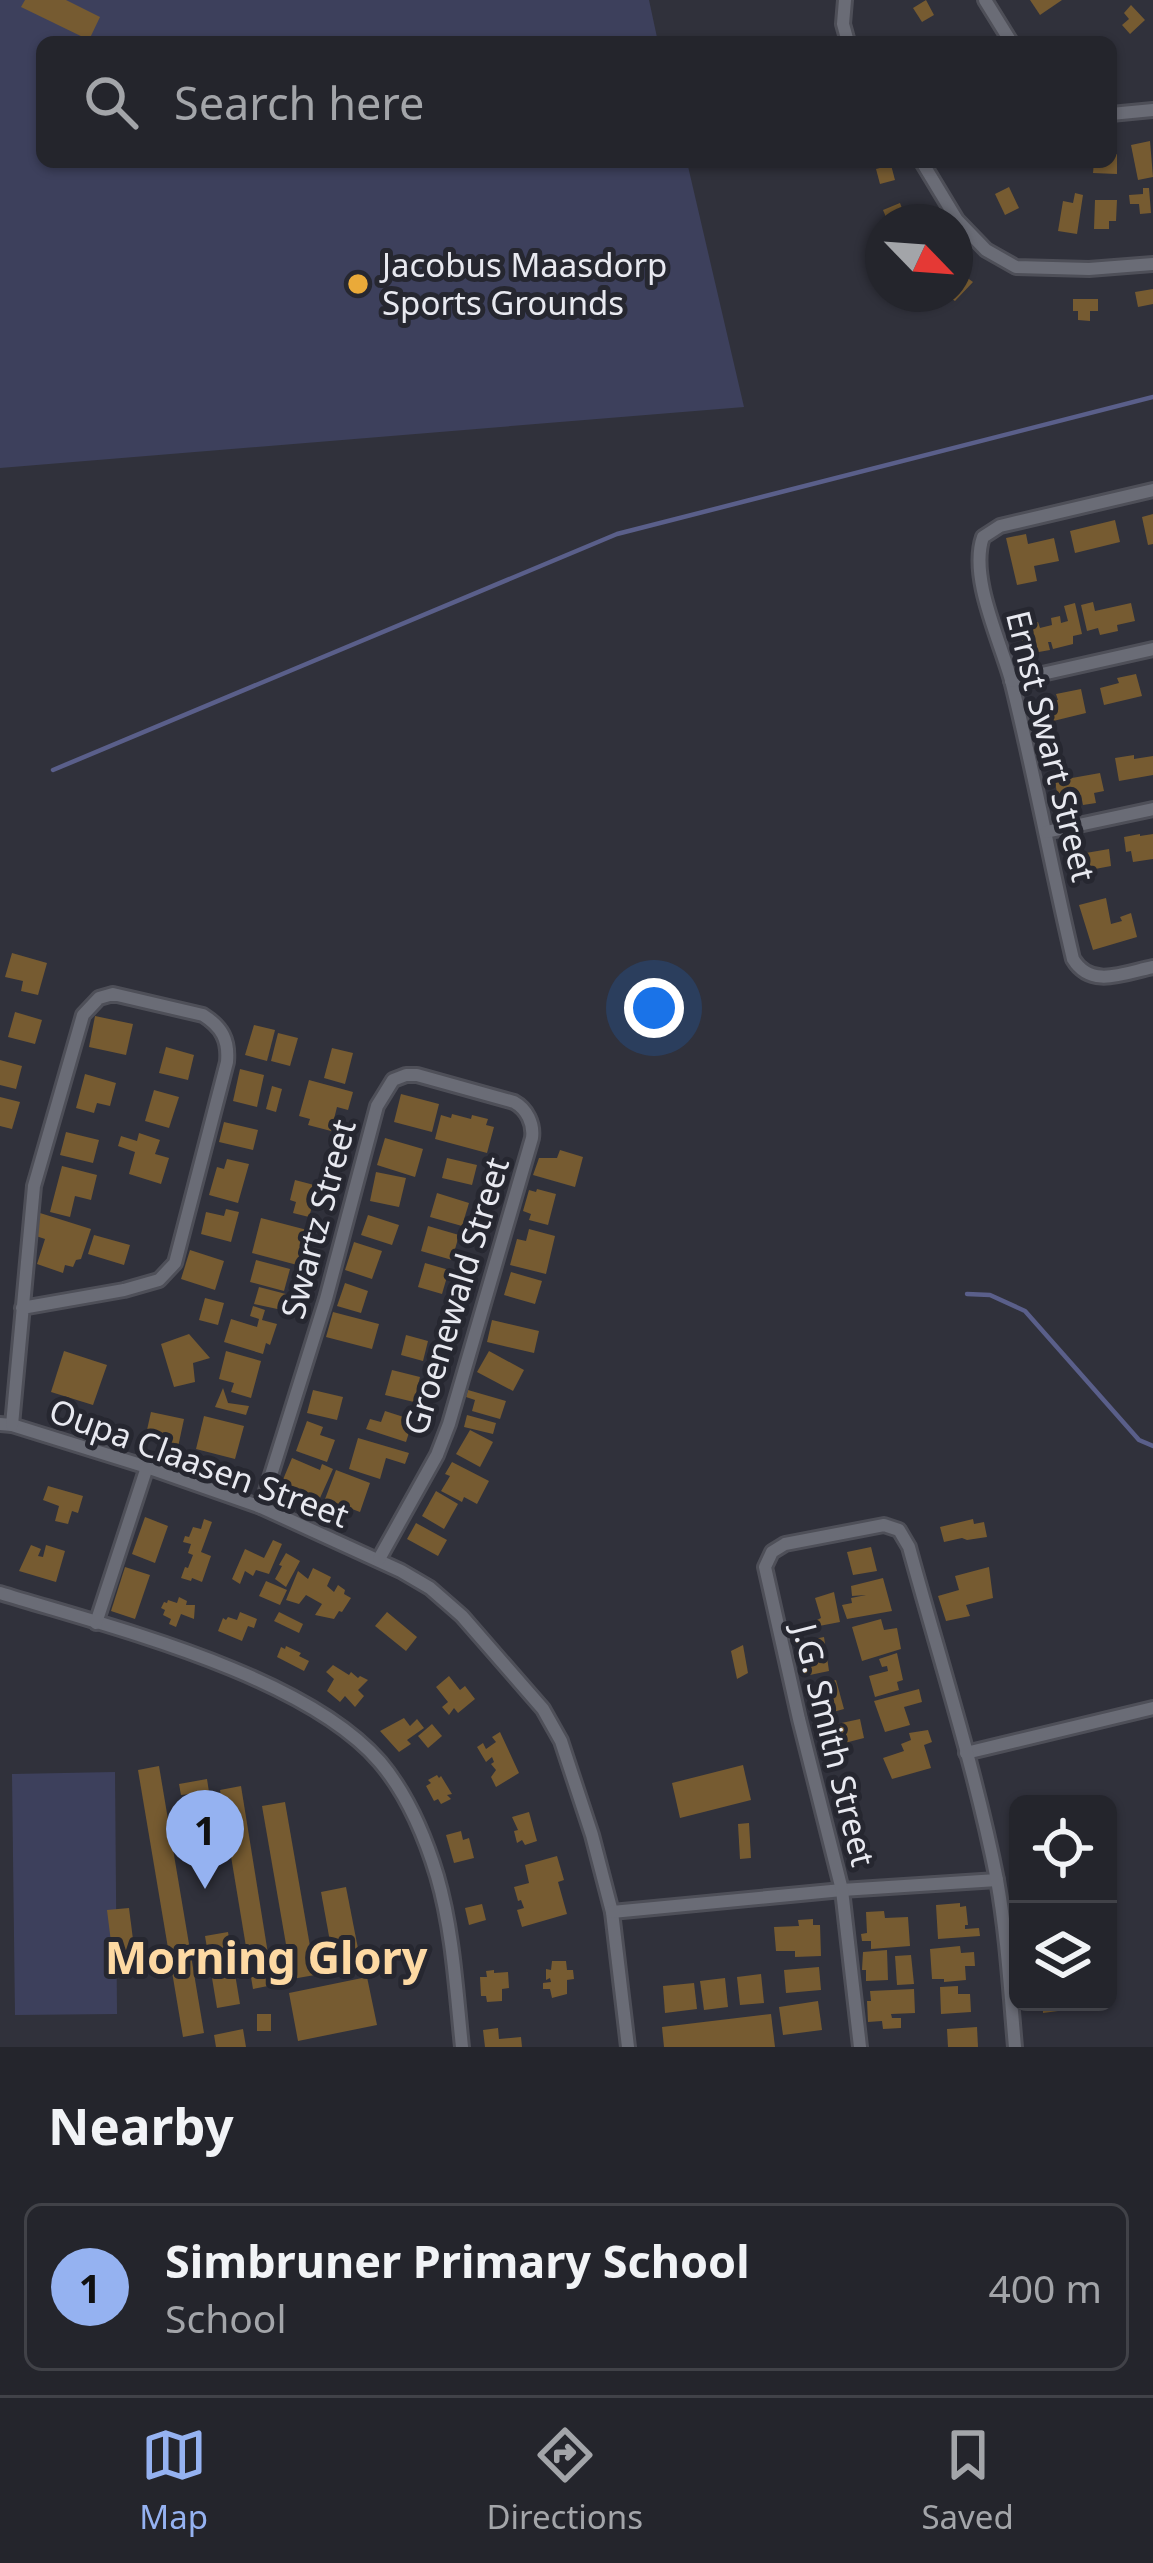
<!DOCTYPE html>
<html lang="en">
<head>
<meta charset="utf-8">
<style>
  :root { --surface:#24252c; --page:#303138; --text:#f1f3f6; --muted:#a3a5a9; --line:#414248; --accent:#95b2f1 }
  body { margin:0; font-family:"Noto Sans",sans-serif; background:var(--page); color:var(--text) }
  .controls { position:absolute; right:36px; bottom:36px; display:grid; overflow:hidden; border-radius:18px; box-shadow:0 3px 9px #0004 }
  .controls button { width:108px; height:108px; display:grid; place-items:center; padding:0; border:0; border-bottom:3px solid var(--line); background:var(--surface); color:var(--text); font:60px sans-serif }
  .compass { position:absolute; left:865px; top:204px; width:108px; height:108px; border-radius:50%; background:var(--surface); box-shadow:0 3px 9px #0004; rotate:115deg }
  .you { position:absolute; left:654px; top:1008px; width:42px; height:42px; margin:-30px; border:9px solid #fff; border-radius:50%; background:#1a73e8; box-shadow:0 0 0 18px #1a73e833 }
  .badge { display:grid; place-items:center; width:78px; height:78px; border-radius:50%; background:var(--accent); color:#111; font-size:39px; font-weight:700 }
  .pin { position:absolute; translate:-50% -99px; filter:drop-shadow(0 3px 6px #0008) }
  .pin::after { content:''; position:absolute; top:63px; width:42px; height:36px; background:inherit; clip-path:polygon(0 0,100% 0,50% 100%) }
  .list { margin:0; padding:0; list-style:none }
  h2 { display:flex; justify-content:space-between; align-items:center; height:156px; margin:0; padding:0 48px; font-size:51px }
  h2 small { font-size:39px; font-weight:400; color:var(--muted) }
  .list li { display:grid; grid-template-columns:78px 1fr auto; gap:36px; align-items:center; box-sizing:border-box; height:168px; margin:0 24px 24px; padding:0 24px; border:3px solid var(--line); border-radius:18px }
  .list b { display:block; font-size:45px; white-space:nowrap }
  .list p { margin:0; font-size:39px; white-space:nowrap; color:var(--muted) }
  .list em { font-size:39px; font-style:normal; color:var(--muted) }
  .icon { flex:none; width:66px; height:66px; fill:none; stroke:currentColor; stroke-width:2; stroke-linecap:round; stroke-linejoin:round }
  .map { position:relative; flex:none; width:1153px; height:2047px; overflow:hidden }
  .search { position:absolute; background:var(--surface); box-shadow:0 3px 9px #0004; left:36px; right:36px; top:36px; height:132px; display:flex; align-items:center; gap:30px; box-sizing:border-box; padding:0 42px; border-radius:18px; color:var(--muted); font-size:45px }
  .sheet { height:348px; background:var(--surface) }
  nav { display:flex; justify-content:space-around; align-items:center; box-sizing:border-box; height:168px; border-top:3px solid var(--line); background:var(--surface); font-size:33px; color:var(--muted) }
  nav a { display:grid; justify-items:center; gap:6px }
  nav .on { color:var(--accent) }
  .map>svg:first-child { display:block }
  .green { fill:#3d405c }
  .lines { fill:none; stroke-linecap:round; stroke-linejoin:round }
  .stream { stroke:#5a5f8a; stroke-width:4.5 }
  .building { fill:#765b31 }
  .street-casing { stroke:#4e4f58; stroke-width:18 }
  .street { stroke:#6a6c76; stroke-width:12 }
  .poi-dot { fill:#eaaa39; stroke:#262730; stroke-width:4.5 }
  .labels { text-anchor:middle; stroke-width:10; stroke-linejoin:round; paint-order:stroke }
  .poi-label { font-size:33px; fill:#e8e9f0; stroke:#262730; text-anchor:start }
  .street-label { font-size:33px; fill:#e8e9f0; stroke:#262730 }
  .district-label { font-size:45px; font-weight:bold; fill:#fdd9a3; stroke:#262730 }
</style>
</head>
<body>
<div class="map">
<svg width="1153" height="2047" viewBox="0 0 1153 2047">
  <rect width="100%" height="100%" fill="#30313b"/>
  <!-- green -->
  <g class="green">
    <polygon points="0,0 649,0 658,42 42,42 42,162 687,162 744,407 0,468"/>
    <polygon points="115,1772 117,2014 15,2015 12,1774"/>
  </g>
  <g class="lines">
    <!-- stream -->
    <g class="stream">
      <polyline points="53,770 617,534 1153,397"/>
      <polyline points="967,1294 990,1295 1025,1311 1139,1440 1153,1446"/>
    </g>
  </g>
  <!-- building -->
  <g class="building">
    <polygon points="25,0 66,0 100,17 89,40 21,7"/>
    <polygon points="926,0 934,15 922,22 913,8"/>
    <polygon points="1030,0 1062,0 1040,15"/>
    <polygon points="1131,5 1145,20 1130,34 1122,25 1129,19 1124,13"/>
    <polygon points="1150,141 1153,177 1138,180 1131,145"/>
    <polygon points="1111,154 1117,154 1117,174 1093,173 1094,162 1111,162"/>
    <polygon points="891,165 895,180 880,184 876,169"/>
    <polygon points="1009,187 1019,208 1005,215 995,194"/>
    <polygon points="1143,188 1149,188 1151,213 1140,214 1139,204 1130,204 1129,195 1143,194"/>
    <polygon points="1075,193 1083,195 1077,234 1058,231 1063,201 1073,203"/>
    <polygon points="1095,200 1117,200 1116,221 1109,221 1109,229 1094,229"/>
    <polygon points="900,203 905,216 896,222 888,222 883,210"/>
    <polygon points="955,269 973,282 955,301 945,294 955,294"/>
    <polygon points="1153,289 1153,304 1138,307 1135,292"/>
    <polygon points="1073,299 1098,299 1098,311 1090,311 1090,321 1078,320 1078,311 1073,311"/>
    <polygon points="1153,514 1153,544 1148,545 1142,517"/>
    <polygon points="1115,520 1120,542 1075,553 1070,531"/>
    <polygon points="1026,534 1028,544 1054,538 1059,561 1034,566 1037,581 1017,585 1006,538"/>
    <polygon points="1093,602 1095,611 1131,603 1135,621 1117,625 1118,631 1100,635 1098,628 1087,631 1081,605"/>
    <polygon points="1075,603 1082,634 1073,636 1073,644 1053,649 1051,642 1048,642 1050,650 1033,653 1032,646 1024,648 1021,632 1033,629 1032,624 1038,622 1040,628 1052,625 1051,618 1060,616 1061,623 1068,621 1064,606"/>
    <polygon points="1136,674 1142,696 1104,705 1100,688 1119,683 1117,678"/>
    <polygon points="1081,689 1086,713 1045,723 1041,704 1058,700 1056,694"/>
    <polygon points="1134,755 1134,759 1153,756 1153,775 1119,781 1115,758"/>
    <polygon points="1100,773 1104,791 1094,793 1096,803 1083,805 1081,795 1058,799 1055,781"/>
    <polygon points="1140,834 1140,836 1153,834 1153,859 1133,862 1131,851 1126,852 1124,837"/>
    <polygon points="1109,849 1111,866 1095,869 1096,874 1084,876 1080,854"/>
    <polygon points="1106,898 1111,924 1122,921 1120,917 1131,913 1137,937 1093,950 1079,905"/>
    <polygon points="12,953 47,963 38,995 21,991 23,981 5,977"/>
    <polygon points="15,1012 42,1020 35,1044 8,1037"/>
    <polygon points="95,1016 133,1024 126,1055 89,1047"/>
    <polygon points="254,1025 275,1030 267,1061 245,1055"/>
    <polygon points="278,1033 298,1038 290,1066 271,1061"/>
    <polygon points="166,1047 194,1055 188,1080 159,1073"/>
    <polygon points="332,1048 353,1053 345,1084 324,1078"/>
    <polygon points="0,1060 22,1066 16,1089 0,1085"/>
    <polygon points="240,1069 264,1075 257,1107 233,1101"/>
    <polygon points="85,1074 116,1083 110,1106 97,1103 94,1113 76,1108"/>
    <polygon points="309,1080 353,1092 348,1110 337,1107 331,1131 308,1125 310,1119 299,1116"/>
    <polygon points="272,1086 282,1089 276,1112 266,1109"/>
    <polygon points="154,1090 179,1097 169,1128 145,1121"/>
    <polygon points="401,1094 439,1104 432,1132 394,1122"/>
    <polygon points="0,1097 20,1102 12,1129 0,1126"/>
    <polygon points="452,1114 471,1119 472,1115 488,1119 486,1125 494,1127 487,1153 435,1139 441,1115 451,1118"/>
    <polygon points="224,1122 258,1130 253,1150 219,1142"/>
    <polygon points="66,1132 99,1140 93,1163 60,1155"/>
    <polygon points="139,1133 160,1140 155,1154 169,1158 161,1184 129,1174 135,1152 118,1146 121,1136 137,1141"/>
    <polygon points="385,1138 423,1149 415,1177 377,1165"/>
    <polygon points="560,1150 583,1157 575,1187 533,1175 539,1158 557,1158"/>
    <polygon points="447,1158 477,1165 472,1185 442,1178"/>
    <polygon points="227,1159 249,1164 238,1203 209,1195 217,1167 224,1169"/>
    <polygon points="62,1166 97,1175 91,1200 75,1196 70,1217 50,1212"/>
    <polygon points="376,1172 406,1178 399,1207 370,1201"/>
    <polygon points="295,1180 318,1186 309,1217 293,1213 296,1202 290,1200"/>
    <polygon points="537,1189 556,1194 548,1225 529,1220 531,1214 523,1211 529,1190 536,1192"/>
    <polygon points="437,1193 469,1203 462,1226 430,1217"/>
    <polygon points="226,1209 239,1212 231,1242 201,1234 206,1212 224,1216"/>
    <polygon points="40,1213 91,1229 81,1259 76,1260 73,1267 65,1265 63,1273 37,1264 45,1239 33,1235"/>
    <polygon points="368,1215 399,1225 392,1245 361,1235"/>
    <polygon points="261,1218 311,1231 301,1266 252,1253"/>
    <polygon points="428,1226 459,1235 452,1260 421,1251"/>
    <polygon points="529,1229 555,1236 546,1274 510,1265 517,1239 526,1241"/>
    <polygon points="94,1235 130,1245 124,1265 88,1254"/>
    <polygon points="354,1242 382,1251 372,1279 345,1270"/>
    <polygon points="190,1250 224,1261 215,1290 181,1279"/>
    <polygon points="256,1260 290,1269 284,1291 250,1282"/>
    <polygon points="425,1263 449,1270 442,1294 418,1287"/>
    <polygon points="511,1272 542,1281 535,1304 504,1295"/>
    <polygon points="345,1283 368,1291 361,1313 337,1306"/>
    <polygon points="259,1287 286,1294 282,1310 254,1304"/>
    <polygon points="205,1298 224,1303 218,1325 199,1320"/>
    <polygon points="253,1306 265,1310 262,1320 277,1324 270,1345 266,1343 263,1354 224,1342 231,1319 257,1327 259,1319 250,1316"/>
    <polygon points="333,1312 379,1324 372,1349 326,1337"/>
    <polygon points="492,1320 539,1331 534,1353 487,1342"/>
    <polygon points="189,1334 210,1358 193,1363 195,1382 174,1387 161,1344"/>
    <polygon points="406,1335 428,1341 423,1361 401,1355"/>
    <polygon points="64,1351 107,1365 93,1405 51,1392"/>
    <polygon points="226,1351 261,1361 251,1398 231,1392 234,1383 219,1379"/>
    <polygon points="489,1351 524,1370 513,1391 477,1372"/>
    <polygon points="392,1370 420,1377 414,1402 385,1395"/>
    <polygon points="223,1388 228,1403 249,1406 246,1415 215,1407"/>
    <polygon points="313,1390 343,1397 337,1420 307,1413"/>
    <polygon points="468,1390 506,1401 500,1419 472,1411 475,1400 466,1397"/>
    <polygon points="385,1411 413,1420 406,1442 366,1429 370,1419 381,1422"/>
    <polygon points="151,1412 184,1419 178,1447 145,1439"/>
    <polygon points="467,1415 496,1423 493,1434 464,1427"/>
    <polygon points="204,1416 244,1426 235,1459 196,1449"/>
    <polygon points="307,1421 323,1427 320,1435 335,1440 327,1462 296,1451"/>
    <polygon points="470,1430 493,1442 480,1467 456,1454"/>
    <polygon points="358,1438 409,1453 405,1464 386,1458 380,1479 349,1469"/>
    <polygon points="292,1458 320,1470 322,1464 333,1469 320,1498 282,1482"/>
    <polygon points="452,1462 489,1481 477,1504 464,1497 462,1502 441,1491 450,1476 445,1474"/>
    <polygon points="336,1470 370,1483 360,1512 336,1503 332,1511 322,1507"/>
    <polygon points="48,1486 83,1496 78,1513 72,1511 68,1524 55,1521 59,1506 43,1500"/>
    <polygon points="436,1491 458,1504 444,1529 422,1516"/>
    <polygon points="145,1517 168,1526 155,1563 132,1554"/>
    <polygon points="204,1519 212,1522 201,1552 211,1556 202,1582 192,1578 191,1581 181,1578 185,1567 188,1568 193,1555 188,1553 191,1544 183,1542 185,1536 189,1537 193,1527 201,1529"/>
    <polygon points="973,1519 974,1524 984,1522 987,1537 967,1540 962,1538 944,1542 940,1527"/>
    <polygon points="416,1523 447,1540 438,1556 407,1539"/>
    <polygon points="273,1540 282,1544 269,1574 256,1570 253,1576 245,1571 240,1584 232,1579 245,1549 264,1558"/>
    <polygon points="31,1545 41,1549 38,1556 43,1557 46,1545 65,1551 56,1582 19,1571"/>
    <polygon points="871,1547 877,1571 853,1575 847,1552"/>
    <polygon points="286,1553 300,1561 286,1587 275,1579 282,1566 279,1565"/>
    <polygon points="125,1567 150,1575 135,1619 111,1611"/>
    <polygon points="989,1567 993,1598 966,1605 970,1616 946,1621 938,1596 959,1590 955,1576"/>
    <polygon points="313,1568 331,1577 327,1586 334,1592 338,1585 345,1590 344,1594 351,1598 342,1612 339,1611 334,1619 315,1615 322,1604 306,1595 299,1604 286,1600 298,1571 308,1579"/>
    <polygon points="883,1578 892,1611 847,1619 842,1605 852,1603 851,1598 866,1595 852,1596 851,1586"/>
    <polygon points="266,1581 287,1590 280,1605 259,1596"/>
    <polygon points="834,1592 840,1622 819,1626 817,1620 821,1618 815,1598"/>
    <polygon points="179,1597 187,1601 186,1605 195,1605 194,1619 181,1614 176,1627 169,1624 171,1619 163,1615 165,1610 161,1608 164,1602 167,1603 168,1600 177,1603"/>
    <polygon points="240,1612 257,1619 254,1628 248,1626 242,1641 218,1631 223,1618 226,1620 228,1617 237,1620"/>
    <polygon points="279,1612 303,1624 299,1633 274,1621"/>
    <polygon points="387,1612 417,1637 406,1651 375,1626"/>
    <polygon points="881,1619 884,1630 897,1628 901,1649 862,1661 852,1627"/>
    <polygon points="824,1637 829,1671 805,1676 794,1643"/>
    <polygon points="743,1645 748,1673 737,1679 731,1651"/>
    <polygon points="286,1646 301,1653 299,1656 309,1661 304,1671 277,1657 281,1647 285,1649"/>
    <polygon points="897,1653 903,1680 897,1682 899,1690 875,1697 869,1676 888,1671 887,1666 882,1667 879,1659"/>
    <polygon points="333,1665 349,1675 351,1672 358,1678 360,1676 368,1680 358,1690 364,1696 355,1707 345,1696 340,1702 327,1691 334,1679 326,1672"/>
    <polygon points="449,1676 460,1690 465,1686 475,1699 458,1713 454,1708 449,1715 442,1707 448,1702 436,1687"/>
    <polygon points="836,1680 844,1709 822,1715 819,1706 814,1707 810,1687"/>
    <polygon points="919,1689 922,1702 904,1707 910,1725 885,1732 874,1701"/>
    <polygon points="404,1718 410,1726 417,1719 424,1728 407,1740 411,1744 399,1752 380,1731"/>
    <polygon points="860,1719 864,1738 833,1746 831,1740 823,1741 818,1728"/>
    <polygon points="432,1724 442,1736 428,1748 418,1736"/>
    <polygon points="928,1730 932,1742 924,1745 931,1768 892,1779 883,1758 904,1751 901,1744 911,1740 909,1733"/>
    <polygon points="500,1732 519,1773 496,1787 491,1777 496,1770 491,1764 494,1762 492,1757 486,1762 477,1747 483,1743 486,1749 496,1742 492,1737"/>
    <polygon points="743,1765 751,1800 680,1818 672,1783"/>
    <polygon points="159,1766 204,2033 183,2037 138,1770"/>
    <polygon points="437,1775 439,1778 441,1776 452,1794 447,1795 451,1799 441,1804 438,1799 434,1801 426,1786 431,1783 428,1780"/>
    <polygon points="207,1779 209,1792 181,1795 179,1784"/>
    <polygon points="241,1786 273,1985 253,1989 220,1790"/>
    <polygon points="205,1797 215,1854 191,1858 181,1801"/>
    <polygon points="285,1802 315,1975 292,1979 262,1806"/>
    <polygon points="529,1812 537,1841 525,1845 522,1840 517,1843 514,1831 518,1830 512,1817"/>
    <polygon points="749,1823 751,1858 740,1859 738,1824"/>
    <polygon points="461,1831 463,1840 469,1838 474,1858 454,1863 446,1835"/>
    <polygon points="557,1856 564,1880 558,1882 567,1914 522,1927 517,1910 524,1908 521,1900 518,1901 514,1887 529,1883 525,1865"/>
    <polygon points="346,1887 361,1964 335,1969 321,1892"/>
    <polygon points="960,1903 960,1907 966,1906 968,1925 965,1925 965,1929 979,1928 980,1936 938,1939 936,1905"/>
    <polygon points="482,1904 486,1920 469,1925 465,1908"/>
    <polygon points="129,1908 136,1963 114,1966 107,1910"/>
    <polygon points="884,1911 885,1918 908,1917 910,1946 871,1949 871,1941 862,1941 861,1934 867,1933 866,1912"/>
    <polygon points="813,1919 813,1925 820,1925 821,1956 795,1957 795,1951 776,1951 774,1927 799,1926 798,1920"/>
    <polygon points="228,1932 240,2004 217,2008 205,1936"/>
    <polygon points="960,1946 961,1953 974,1952 975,1966 965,1966 966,1980 944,1982 944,1979 932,1979 930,1949"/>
    <polygon points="887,1950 888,1980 866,1981 866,1970 862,1970 863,1952"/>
    <polygon points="911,1955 914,1984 897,1985 895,1956"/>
    <polygon points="552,1961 566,1961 567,1970 573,1970 574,1979 567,1980 567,1994 552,1998 550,1989 543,1989 543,1983 551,1982 550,1978 546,1980 546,1969 551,1970"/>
    <polygon points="819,1967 821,1990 786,1993 784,1970"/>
    <polygon points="494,1970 494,1973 508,1972 509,1988 502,1989 502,2001 487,2002 486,1996 481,1996 480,1977 487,1977 486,1971"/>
    <polygon points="761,1974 764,2003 740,2005 737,1977"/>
    <polygon points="367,1977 377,2025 298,2041 289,1993"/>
    <polygon points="725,1978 728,2007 704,2010 700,1981"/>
    <polygon points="694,1983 697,2009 665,2013 663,1986"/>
    <polygon points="958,1986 958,1994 970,1994 971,2012 941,2014 940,1987"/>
    <polygon points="914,1989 915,2013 891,2014 892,2018 901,2018 901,2028 883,2029 882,2021 868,2022 867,2001 871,2001 870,1991"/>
    <polygon points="818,2001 822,2030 783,2035 779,2007"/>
    <polygon points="1030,2002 1057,2002 1058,2011 1043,2013 1043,2008 1030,2009"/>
    <rect x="257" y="2014" width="14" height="17"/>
    <polygon points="771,2014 775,2047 664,2047 662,2027"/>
    <polygon points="977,2027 978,2047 948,2047 947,2029"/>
    <polygon points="498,2028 499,2039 521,2037 522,2047 485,2047 483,2030"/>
    <polygon points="243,2029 246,2047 216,2047 214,2035"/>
  </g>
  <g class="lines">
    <defs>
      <g id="street">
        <polyline points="845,0 843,24 848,42"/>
        <polyline points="985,0 1011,42"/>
        <polyline points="1111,114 1153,110"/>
        <polyline points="922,162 957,220 986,250 1016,267 1089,269 1153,264"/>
        <path d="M1153,490L1000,526L983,537C969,577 1000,640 1011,680C1034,772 1051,866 1073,959C1091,989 1124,973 1153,967"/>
        <polyline points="1011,681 1153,649"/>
        <polyline points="1046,832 1153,809"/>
        <polyline points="0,1424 12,1425 147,1467 261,1507 401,1571 430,1588 462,1616 543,1709 561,1741 592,1835 612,1912 628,2047"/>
        <path d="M12,1425L34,1186L83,1015L99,998L113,994L203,1015C222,1027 229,1040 227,1062L175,1263L159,1280L124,1290L22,1308"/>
        <path d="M261,1507L326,1299L377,1106L393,1080L406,1075H417L514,1102C527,1109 534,1124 532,1138L449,1424L437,1455L379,1559"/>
        <path d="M0,1593C110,1627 304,1674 380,1762C407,1794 425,1836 437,1876C453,1931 456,1990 462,2047"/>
        <polyline points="96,1623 147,1467"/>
        <polyline points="966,1753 1153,1708"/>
        <polyline points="612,1912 842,1890 997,1880"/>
        <path d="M860,2047L842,1890L799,1719L765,1567L772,1552L785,1544L884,1525L899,1530L909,1547C939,1657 975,1768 997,1880C1007,1935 1010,1991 1015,2047"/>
      </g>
    </defs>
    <!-- street casing -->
    <use href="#street" class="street-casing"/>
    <!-- street -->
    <use href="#street" class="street"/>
  </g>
  <!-- markers -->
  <circle class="poi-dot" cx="358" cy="284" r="12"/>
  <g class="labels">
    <!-- poi labels -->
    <g class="poi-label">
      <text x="382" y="277">Jacobus Maasdorp<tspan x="382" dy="38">Sports Grounds</tspan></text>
    </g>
    <!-- street labels -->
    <g class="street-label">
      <text transform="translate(1051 746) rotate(76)" y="12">Ernst Swart Street</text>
      <text transform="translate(318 1219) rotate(-75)" y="12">Swartz Street</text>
      <text transform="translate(456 1296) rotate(-73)" y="12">Groenewald Street</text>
      <text transform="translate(199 1463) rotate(20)" y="12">Oupa Claasen Street</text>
      <text transform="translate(834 1745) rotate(76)" y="12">J.G. Smith Street</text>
    </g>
    <!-- district labels -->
    <g class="district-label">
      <text x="266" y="1974">Morning Glory</text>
    </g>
  </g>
</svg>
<div class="controls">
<button><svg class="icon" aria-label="locate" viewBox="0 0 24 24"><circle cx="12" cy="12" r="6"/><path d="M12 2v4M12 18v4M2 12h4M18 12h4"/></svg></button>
<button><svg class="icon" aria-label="layers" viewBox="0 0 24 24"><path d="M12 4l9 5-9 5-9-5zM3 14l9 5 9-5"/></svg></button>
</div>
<svg class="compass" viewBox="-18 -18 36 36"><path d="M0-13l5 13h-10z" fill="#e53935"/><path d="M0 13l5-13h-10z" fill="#a3a5a9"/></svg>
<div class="you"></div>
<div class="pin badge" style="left:205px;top:1889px">1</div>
<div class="search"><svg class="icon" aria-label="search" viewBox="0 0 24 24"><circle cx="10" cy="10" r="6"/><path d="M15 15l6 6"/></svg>Search here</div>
</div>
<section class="sheet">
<h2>Nearby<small></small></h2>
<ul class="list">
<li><span class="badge">1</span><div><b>Simbruner Primary School</b><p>School</p></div><em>400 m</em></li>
</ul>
</section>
<nav>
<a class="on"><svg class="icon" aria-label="map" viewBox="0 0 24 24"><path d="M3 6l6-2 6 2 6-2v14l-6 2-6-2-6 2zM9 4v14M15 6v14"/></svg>Map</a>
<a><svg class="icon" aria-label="directions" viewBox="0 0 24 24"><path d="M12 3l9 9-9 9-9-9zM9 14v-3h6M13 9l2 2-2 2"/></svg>Directions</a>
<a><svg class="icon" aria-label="saved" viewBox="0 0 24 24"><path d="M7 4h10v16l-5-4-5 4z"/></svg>Saved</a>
</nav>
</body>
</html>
